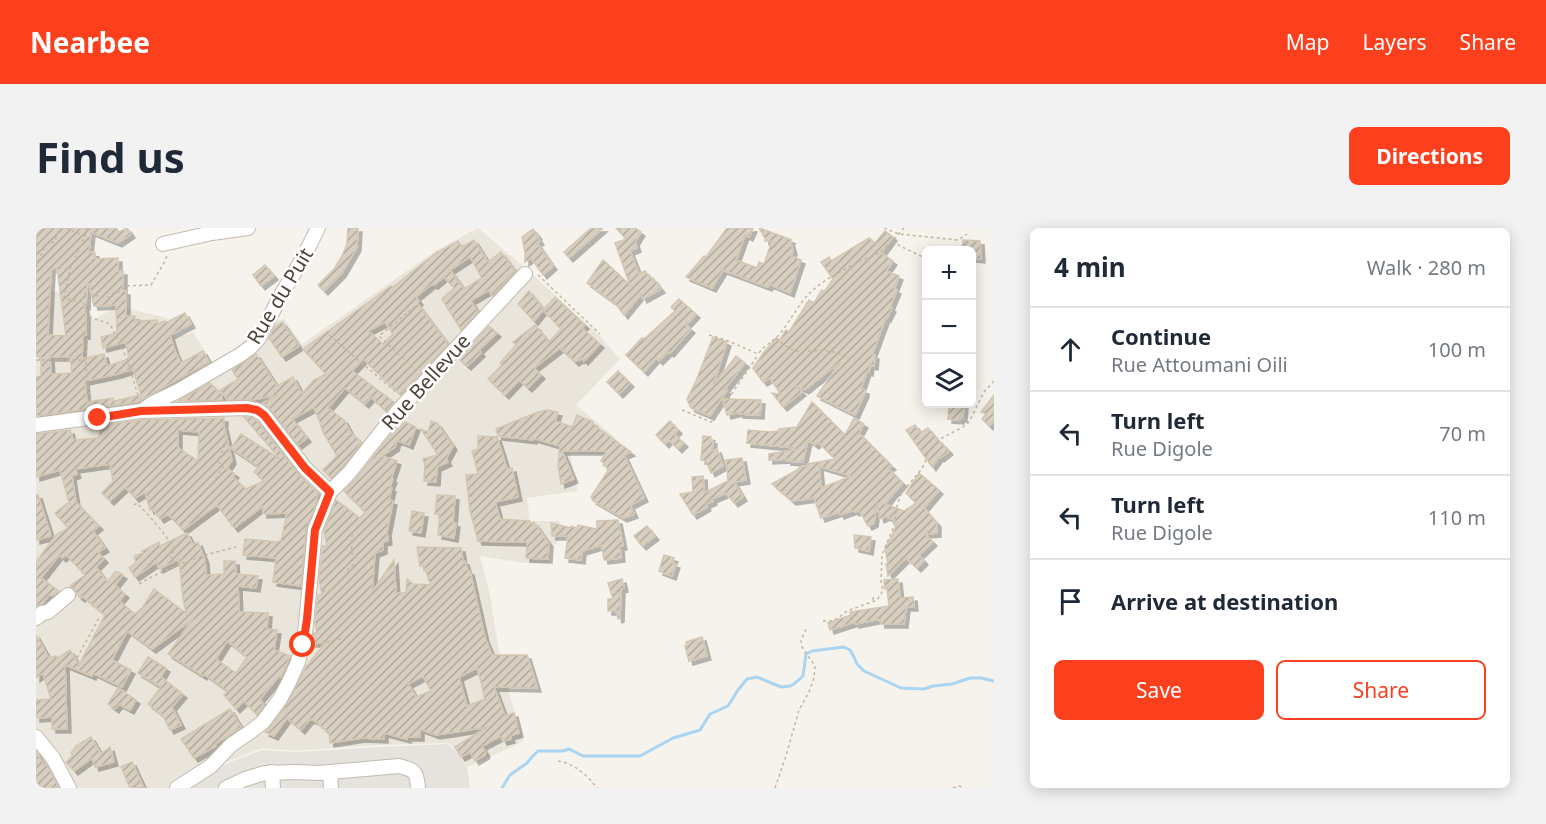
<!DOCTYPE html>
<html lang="en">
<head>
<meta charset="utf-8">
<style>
  :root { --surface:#fff; --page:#f2f2f3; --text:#1f2937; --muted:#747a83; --line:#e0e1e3; --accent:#fc3f1d }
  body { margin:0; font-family:"Noto Sans",sans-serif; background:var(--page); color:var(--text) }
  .controls { position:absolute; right:18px; top:18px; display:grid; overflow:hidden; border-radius:9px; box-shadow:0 3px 15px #0003 }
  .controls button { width:54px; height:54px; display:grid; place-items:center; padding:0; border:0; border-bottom:2px solid var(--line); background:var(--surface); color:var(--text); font:30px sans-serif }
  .stop { position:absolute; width:18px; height:18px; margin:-14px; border:4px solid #fc3f1d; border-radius:50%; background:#fff }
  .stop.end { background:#fc3f1d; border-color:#fff; box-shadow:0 2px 6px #0008 }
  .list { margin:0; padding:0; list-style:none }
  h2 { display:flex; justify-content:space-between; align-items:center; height:78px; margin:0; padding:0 24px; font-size:26px }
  h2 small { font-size:20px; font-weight:400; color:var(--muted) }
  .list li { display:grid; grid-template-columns:39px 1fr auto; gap:18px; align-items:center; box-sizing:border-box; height:84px; padding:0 24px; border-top:2px solid var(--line) }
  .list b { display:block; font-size:22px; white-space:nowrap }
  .list p { margin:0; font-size:20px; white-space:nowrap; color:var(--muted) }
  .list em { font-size:20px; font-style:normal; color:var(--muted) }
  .actions { display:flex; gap:12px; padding:18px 24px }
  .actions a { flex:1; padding:14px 0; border:2px solid var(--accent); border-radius:9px; text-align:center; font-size:21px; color:var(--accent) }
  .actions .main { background:var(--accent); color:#fff }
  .icon { flex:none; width:33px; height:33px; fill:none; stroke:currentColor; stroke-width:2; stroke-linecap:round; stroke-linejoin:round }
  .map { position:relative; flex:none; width:958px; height:560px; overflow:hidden; border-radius:9px }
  header { display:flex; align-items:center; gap:36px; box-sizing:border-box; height:84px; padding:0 30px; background:var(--accent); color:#fff }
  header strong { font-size:28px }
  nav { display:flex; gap:33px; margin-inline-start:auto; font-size:21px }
  .intro { display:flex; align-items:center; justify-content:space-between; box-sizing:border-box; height:144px; padding:0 36px }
  h1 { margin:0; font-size:42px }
  .button { padding:15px 27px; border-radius:9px; background:var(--accent); color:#fff; font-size:21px; font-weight:700 }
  main { display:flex; gap:36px; padding:0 36px }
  aside { flex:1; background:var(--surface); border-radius:9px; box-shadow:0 3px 15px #0003 }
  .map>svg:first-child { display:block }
  .residential { fill:#eae5da }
  .industrial { fill:#e6e2dd }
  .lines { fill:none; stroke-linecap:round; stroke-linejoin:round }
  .stream { stroke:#a9d4f2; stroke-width:3 }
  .building { fill:url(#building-hatch); stroke:#d3c7b4; stroke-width:1.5; fill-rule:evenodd; filter:url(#shadow) }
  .minor-casing { stroke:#c2bbae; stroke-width:16 }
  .path { stroke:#c4b79f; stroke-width:1.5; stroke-dasharray:3 3; stroke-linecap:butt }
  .minor { stroke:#fff; stroke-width:14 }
  .route { stroke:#fc3f1d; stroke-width:8 }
  .labels { text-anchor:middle; stroke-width:5; stroke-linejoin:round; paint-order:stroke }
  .street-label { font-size:20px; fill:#4b4439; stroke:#fff }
</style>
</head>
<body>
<header>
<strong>Nearbee</strong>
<nav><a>Map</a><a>Layers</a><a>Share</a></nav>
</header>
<div class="intro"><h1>Find us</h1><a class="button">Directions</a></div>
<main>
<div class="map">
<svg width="958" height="560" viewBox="0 0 958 560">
  <defs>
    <pattern id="building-hatch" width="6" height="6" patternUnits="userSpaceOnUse" patternTransform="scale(1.5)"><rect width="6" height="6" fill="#d8cfc1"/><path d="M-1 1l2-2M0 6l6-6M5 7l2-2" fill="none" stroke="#b1aa9e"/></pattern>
    <filter id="shadow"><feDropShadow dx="4" dy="4" stdDeviation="0" flood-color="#0004"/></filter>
  </defs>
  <rect width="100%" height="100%" fill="#f6f3ec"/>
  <!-- residential -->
  <polygon class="residential" points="442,0 495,45 561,105 584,131 540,177 582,212 572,227 534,225 542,263 491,270 494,293 524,293 521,316 515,317 513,336 489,335 444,328 454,367 463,424 474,468 488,513 432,539 413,515 345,517 259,523 226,520 183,537 149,560 0,560 0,61 21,64 50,72 57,92 82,78 131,90 139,110 157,104 177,136 203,122 240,93 248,91 266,116 401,22"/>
  <!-- industrial -->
  <polygon class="industrial" points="412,516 422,526 431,539 434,560 151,560 184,538 226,522 259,524 345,519"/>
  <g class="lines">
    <!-- stream -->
    <polyline class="stream" points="466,560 474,547 491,535 496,529 502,523 527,523 533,521 547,528 604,528 637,510 664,502 674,486 692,478 702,462 711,451 721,449 745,459 754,458 758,456 767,448 770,426 776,423 808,419 814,422 817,427 821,436 828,443 865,460 888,461 897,458 916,456 934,450 945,450 958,453"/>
  </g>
  <!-- building -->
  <g class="building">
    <path d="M0,0H80L83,4L91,0L95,6L82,15L55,4L53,24L59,25V31L82,30V43H87V63H90V88H99V93L121,92V96L129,93V95L149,85L155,96L134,107L139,123L145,135L167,123L173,134L101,174L0,188V149L5,148V129L0,128ZM21,40L30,108L12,107L15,41ZM51,56H53L58,78L80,77L81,105L65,109L67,120L90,114L93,131L71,138L68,126L46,131L47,108L50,107V87L48,78H50ZM14,129H34L36,145L15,146ZM97,141L105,167L78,173L77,170L51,174L49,153L82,146Z"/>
    <polygon points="312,0 322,0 321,19 306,45 288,63 282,57 298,41 306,28 311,16"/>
    <polygon points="555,0 567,0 533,30 528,24"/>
    <polygon points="580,0 599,0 605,4 599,14 601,20 594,23 603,46 609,43 615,51 617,50 625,61 607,71 605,66 588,87 580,76 551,55 567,32 594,57 579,15 590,11"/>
    <polygon points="691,0 717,0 713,9 709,7 700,32 721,40 723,34 728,36 736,13 729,13 729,10 723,0 756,12 754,12 757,23 755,28 765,32 754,65 733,56 732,59 687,42 676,60 650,49 668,28 670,29"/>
    <polygon points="497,1 502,8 501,9 504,13 501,15 517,38 507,47 495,30 489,34 489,24 486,9"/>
    <polygon points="849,3 857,9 845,25 857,33 850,43 863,48 858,61 861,62 854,79 856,80 851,90 850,89 836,127 839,127 838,138 834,137 833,144 831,143 825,161 829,162 829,165 819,187 781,168 805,133 769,162 758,157 766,164 747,179 736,165 742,166 744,165 734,150 727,154 717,140 729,123 740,110 743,113 750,102 753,104 773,72 778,75 786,62 788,64 797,51 785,34 793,29 795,33 833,10 839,15"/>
    <path d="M438,12L452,34L465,24L479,43L456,68L453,62L436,72L435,73L442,84L425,102L406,71L418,60L408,49L398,57L396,56L380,69L383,73L381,75L412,116L365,167L327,131L316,143L358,174L350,183L335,169L329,176L309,160L292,180L308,192L315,205L326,214L306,239L295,250L287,242L301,228L288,206L278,179L256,191L271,210L262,217L235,182L227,175L242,167L216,172H192L185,163L186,172L142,173L174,155L182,164L202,151L196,142L220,126L241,158L257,149L266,166L278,152L290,146L267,121L355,58L357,59L401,24V25L422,13L426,19ZM434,29L446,50L428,61L414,42ZM349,94L357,106L347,116L332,103Z"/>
    <polygon points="927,12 944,13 945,31 936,30 936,22 926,22"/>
    <polygon points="229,37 238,48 225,58 217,47"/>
    <polygon points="493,63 508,81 498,93 482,76"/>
    <polygon points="519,69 549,97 546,100 564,116 548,133 546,130 544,132 543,131 539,134 524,120 498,140 505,147 492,160 483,152 469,167 452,151 466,137 464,135 480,117 477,114 499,97 513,114 525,101 507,82"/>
    <polygon points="643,71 660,86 650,97 655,101 634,125 632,124 623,133 620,130 608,144 590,127 606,110 608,111 639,83 635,79"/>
    <polygon points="246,94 263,118 246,129 233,110 239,99"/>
    <polygon points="453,98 461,105 443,122 445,125 431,138 423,131"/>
    <polygon points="677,109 691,114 677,158 700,128 709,135 688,162 691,162 674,188 655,180 651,171 660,153"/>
    <polygon points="582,143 594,155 583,166 571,154"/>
    <polygon points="958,167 958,192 953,198 946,191 950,186 945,184"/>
    <polygon points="687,171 725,172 724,187 703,186 703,184 691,187"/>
    <path d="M776,174L809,207L818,190L828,196L823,205L856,238L852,240L867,255L856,267L849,276L868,283L880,275L870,265L883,245L903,262L888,280L901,295V305L889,306L897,314L883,327L888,333L881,340L870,330L852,348L850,336H852L849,320L856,308L861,294L850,288L844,291L841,275L838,295L832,298L823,282L819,284L818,282L804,287L803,284L785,290L778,270L756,273L736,256L763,241V239L772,238L771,236L799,231L782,214L779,217L772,212L767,234L751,233L753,231L733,232V226L759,222V220L711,215L712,202L735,204L743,203V201L761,199ZM783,238L816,248L785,260Z"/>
    <polygon points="913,176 928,176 927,190 924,190 924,192 912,191"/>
    <polygon points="511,182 522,184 519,193 536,199 541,187 557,194 557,196 595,224 588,227 608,270 594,277 598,286 587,290 556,272 557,270 555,269 573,241 567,237 568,235 565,233 571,223 526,223 538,251 525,256 522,238 524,218 497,210 497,212 462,208 460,201 502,184"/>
    <path d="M208,189L217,190L222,194L262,246L282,265L279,279L270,301L265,358L237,354L240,330L207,327L209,311L242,314L243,313H245L251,285L227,286V278L198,300L181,277L147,302L132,286L124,291L117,281L114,282L109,264L99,270L89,259L74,273L66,265L77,253L74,236L39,241L41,246L36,248L40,274L63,298L57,303L69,320L62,324L68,331L60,339L71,354L79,344H82L87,347L79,357L89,366L83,373L99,386L107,379L118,361L150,385L147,371L143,331L123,341L121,334L99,349L93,340L100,335L98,328L107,325L106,323L123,314L124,318L151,305L157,317L162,314L169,332L170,347L188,346V333H199L200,346L222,348L220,360L202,358L203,384L232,385L231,401L241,402L238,422L254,428L245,449L243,448L224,471L228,477L221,487L208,473L200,481L188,467L192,463L168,446L167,448L132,426L157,391L116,421L91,403L76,432L95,442L86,459L57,445L56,448L29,437L31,501H16V489L0,490V472L15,471L7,445L0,450V407L13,430L20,428L21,430L34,422L43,437L69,387L46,368L45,370L41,367L39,362L34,358L49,347L30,327L26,330L23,327L5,350L23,363L16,368L14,366L6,376L0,378V334L20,307L32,300L19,285L33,274L24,242L0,249V206L34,202L37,212L62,210L66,197L106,192L188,190V194H187L196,232L191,240L199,246L197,249L210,261L228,253L218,244L223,239L195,220L205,206L244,231ZM142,202L163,204L162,233L142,220ZM191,413L211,429L200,445L180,431Z"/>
    <polygon points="395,193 401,195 417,218 410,231 412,234 401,239 400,254 388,253 389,237 387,231 402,227 385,201 392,204"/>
    <polygon points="634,193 642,202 638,206 648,215 642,221 633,212 629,216 620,207"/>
    <path d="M369,194L380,199L373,217L361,212L359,219L346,228L361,233L355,251H357L354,259L356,260L353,272L357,273L351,304L352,313L347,314V322L339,325L336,364L358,332L360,365H370L371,351L377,356L395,357L387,337L384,338L381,319L425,320L427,333H429L432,343H434L449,410L456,427H491L501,460L458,459L469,488L478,485L483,505L474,508L475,511L467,513L465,508L446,518L450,525L449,526V527L439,533L434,524L425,529L419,519L452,499L400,507L384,501V509H371V511L348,505V511L326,510L294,515L293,503H291L279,493L274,491L265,502L251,490L238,508L229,504L234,499L251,476L270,439L289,415H276L278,405H281L279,394L282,367H286L283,351L287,318H291L288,303L300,272L324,290L329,284L308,263L320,251L360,200L363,202L366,195L368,196ZM441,440L445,454L449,471L431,478L423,449ZM387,448L395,463L380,469L372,456Z"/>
    <polygon points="879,197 884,205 892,200 905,216 906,215 913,223 904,230 903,229 896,239 870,202"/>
    <polygon points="442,208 461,209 471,241 476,240 482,269 459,274 464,291 494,293 495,296 498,294 513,315 512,331 490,330 491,314 442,313 434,283 430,247 442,246 436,223 442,221"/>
    <polygon points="667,208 675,209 674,212 677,212 676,223 681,221 687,238 675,245 670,233 665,232"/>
    <polygon points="706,230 710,252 698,254 707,269 698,275 690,265 676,271 677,273 670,276 671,279 657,287 644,266 657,264 656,249 667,248 668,265 692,253 690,232"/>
    <polygon points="0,267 2,267 15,308 0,312"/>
    <polygon points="401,267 419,268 417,295 420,295 418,310 402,307 404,286 399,286"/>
    <polygon points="376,283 388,285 385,305 373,303"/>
    <polygon points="582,292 587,318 584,318 585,330 568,332 566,317 546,323 545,332 529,330 532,308 516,308 515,295 535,300 535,298 541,300 542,297 561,301 561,293"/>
    <polygon points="611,298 619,308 606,318 598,308"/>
    <polygon points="818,307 835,309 833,323 819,320"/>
    <polygon points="628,327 638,330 636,335 640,336 636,348 623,343"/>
    <polygon points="586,351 588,360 585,361 584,390 582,391 580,383 572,383 572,371 577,371 572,355"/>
    <polygon points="862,351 864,370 877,369 878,379 870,379 868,396 845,396 844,391 819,396 819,394 794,402 792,395 815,387 814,384 853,378 851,360 849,361 848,352"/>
    <polygon points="666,409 671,428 653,433 649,418 651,418 650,414"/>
    <polygon points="112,429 130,440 125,449 147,466 136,479 145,497 134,502 127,488 112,476 125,459 102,445"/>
    <polygon points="82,460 100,472 94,482 83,476 79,481 72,476"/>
    <polygon points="194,481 205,499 179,516 180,518 158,530 145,511"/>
    <polygon points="55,509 65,526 74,519 78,534 59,539 56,530 38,543 30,534 37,527 35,525 40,518"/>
    <polygon points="0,523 8,537 11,537 23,560 0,560"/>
    <polygon points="96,534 108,560 94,560 85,539"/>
  </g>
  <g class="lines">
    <defs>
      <g id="minor">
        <polyline points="127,16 176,5 212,0"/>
        <polyline points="107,182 117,175 142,163 204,127 216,118 223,110 245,67 267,30 282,0"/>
        <polyline points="0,197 105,183 211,180 221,182 228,187 269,240 294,264"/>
        <polyline points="0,390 6,385 12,384 32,367"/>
        <polyline points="0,509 17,530 33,560"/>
        <polyline points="236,544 237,560"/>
        <polyline points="294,544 295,560"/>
        <polyline points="141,560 175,538 195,517 214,504 227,494 244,471 253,454 262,434 269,406 279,302 294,264 313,245 361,184 489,46"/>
        <path d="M190,560L209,551L229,545L259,544L283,545L363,538C379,542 381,544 382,560"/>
      </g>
    </defs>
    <!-- minor casing -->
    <use href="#minor" class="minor-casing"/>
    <!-- path -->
    <g class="path">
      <path d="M30,0L49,8L34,41L28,70L29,71L48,74C57,91 49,115 50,134C50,148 53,163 54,177"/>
      <polyline points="848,0 863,6 922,12 931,6"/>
      <polyline points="49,8 50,0"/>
      <polyline points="856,14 891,31"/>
      <polyline points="0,39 10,16 18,14 24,0"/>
      <polyline points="502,47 564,106"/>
      <path d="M39,71L41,66C52,63 62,70 74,69L77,65L83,64L90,58L115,57L129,33L131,28"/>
      <polyline points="53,89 74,96 91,131 103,171"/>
      <polyline points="293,107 361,165"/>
      <path d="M673,107L690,112L722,126C728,118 736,114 743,107C754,94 761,78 773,66C788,50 809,42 828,31C841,30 860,10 868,0"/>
      <path d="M740,110C764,131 764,121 791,123C801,124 810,128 819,132"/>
      <polyline points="0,132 49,132"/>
      <polyline points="381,143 343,108 382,76"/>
      <polyline points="646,182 675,194 678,192 722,127"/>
      <polyline points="164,269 179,252 187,239 182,233 192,209 189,193"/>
      <path d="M98,277L101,275C115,290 129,305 139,322L134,327L139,336"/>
      <path d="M103,356C134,338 166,327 200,319"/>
      <polyline points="286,363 295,363 311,347 312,341 317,337 315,312 318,302"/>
      <polyline points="837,372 838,366"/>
      <polyline points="787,393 796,393 802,390 811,383 841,372 845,366 847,361 845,356 846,327 858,298 861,278 865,266 884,243 889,235 891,225 901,214 906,210 927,199 933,194 948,164 958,153"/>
      <polyline points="279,418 302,411 313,410"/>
      <polyline points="41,430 63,390"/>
      <path d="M522,533C538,535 552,548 561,560"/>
      <polyline points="739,560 750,528 763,482 773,464 778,450 779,438 766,419 765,413 770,401"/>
      <polyline points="917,560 923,558 928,560"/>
    </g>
    <!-- minor -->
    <use href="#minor" class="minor"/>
  </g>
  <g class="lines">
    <!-- route -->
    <polyline class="route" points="62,190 105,183 211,180 221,182 228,187 269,240 294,264 279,302 271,391 267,417"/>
  </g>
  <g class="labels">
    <!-- street labels -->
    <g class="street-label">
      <text transform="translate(244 68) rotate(-59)" y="7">Rue du Puit</text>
      <text transform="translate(390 154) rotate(-48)" y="7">Rue Bellevue</text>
    </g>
  </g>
</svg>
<div class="controls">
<button>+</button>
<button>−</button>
<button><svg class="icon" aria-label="layers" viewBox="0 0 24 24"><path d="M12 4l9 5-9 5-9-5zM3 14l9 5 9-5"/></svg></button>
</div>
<div class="stop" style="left:267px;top:417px"></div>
<div class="stop end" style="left:62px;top:190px"></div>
</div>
<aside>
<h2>4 min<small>Walk · 280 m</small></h2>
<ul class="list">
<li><svg class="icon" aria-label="ahead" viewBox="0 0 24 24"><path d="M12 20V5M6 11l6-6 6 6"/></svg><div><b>Continue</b><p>Rue Attoumani Oili</p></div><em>100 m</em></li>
<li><svg class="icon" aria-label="left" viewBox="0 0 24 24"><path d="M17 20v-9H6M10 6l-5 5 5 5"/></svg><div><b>Turn left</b><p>Rue Digole</p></div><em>70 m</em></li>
<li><svg class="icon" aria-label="left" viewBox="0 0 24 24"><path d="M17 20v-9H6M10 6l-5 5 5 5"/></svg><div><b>Turn left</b><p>Rue Digole</p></div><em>110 m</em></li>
<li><svg class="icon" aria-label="arrive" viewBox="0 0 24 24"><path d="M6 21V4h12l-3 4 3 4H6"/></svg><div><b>Arrive at destination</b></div></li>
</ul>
<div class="actions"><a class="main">Save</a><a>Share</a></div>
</aside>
</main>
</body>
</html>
